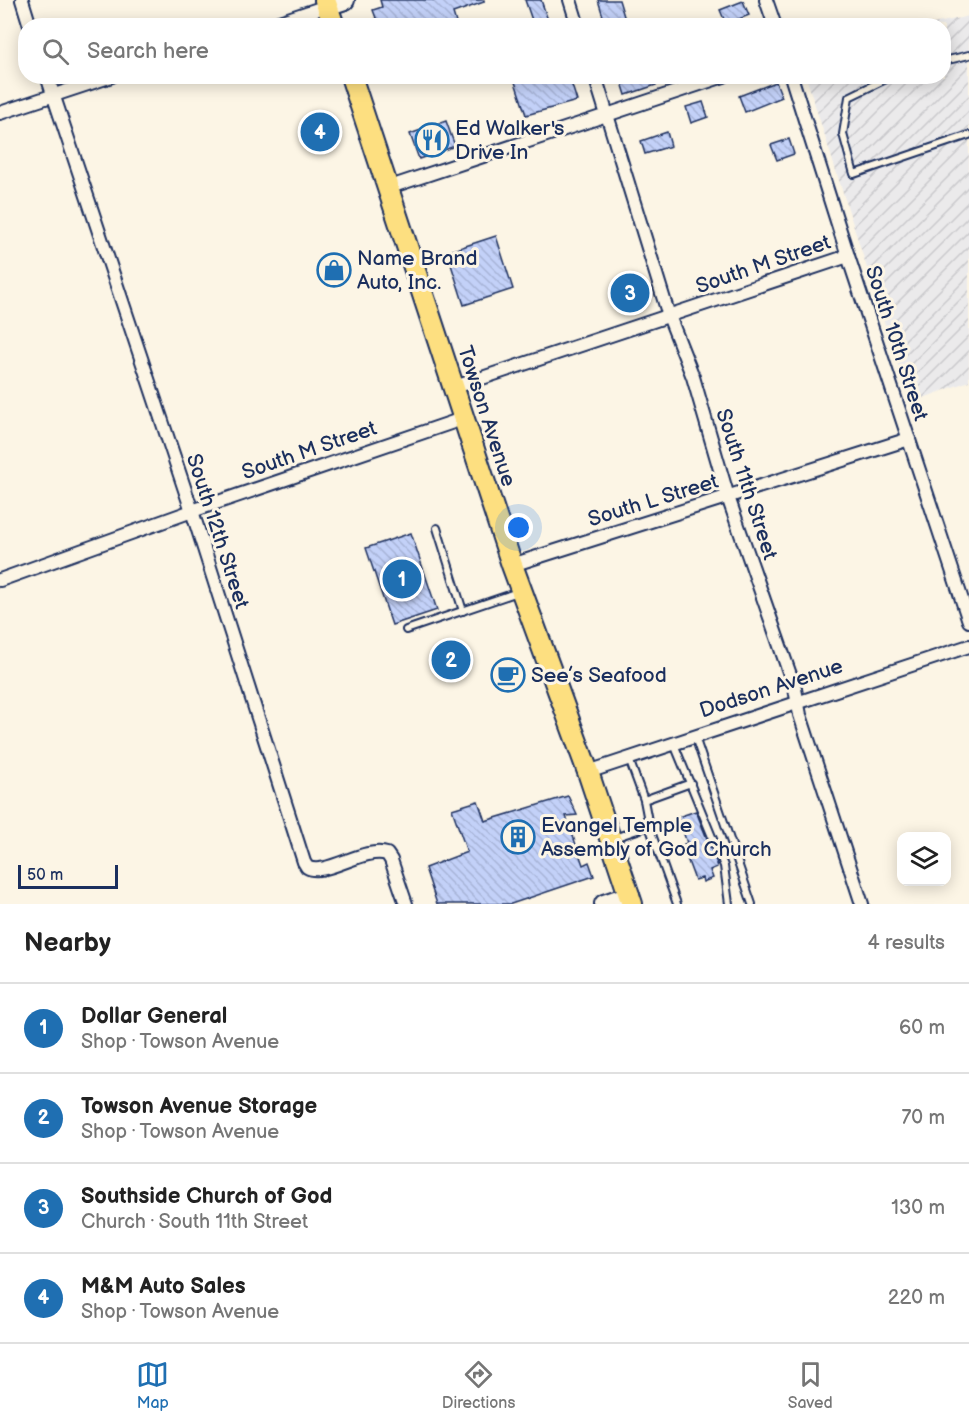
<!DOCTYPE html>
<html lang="en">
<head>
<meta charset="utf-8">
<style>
  :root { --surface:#fff; --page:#f6f6f6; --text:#222; --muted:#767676; --line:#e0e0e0; --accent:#1f6fb2 }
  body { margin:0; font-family:"Balsamiq Sans",sans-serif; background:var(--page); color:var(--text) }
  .controls { position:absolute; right:18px; bottom:18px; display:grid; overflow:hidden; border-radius:12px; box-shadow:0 3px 15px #0003 }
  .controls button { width:54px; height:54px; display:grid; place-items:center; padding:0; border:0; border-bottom:2px solid var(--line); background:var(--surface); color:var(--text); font:30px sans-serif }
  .scale { position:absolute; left:18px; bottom:15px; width:100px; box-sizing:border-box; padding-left:6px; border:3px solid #1b2f5e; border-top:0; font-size:16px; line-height:21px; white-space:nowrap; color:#1b2f5e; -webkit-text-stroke:4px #fcf5e5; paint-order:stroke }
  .you { position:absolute; left:519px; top:528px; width:21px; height:21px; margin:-15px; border:4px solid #fff; border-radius:50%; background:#1a73e8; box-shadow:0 0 0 9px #1a73e833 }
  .badge { display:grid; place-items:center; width:39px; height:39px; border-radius:50%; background:var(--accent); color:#fff; font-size:20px; font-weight:700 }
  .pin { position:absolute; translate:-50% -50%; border:3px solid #fff; box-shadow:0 2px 6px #0006 }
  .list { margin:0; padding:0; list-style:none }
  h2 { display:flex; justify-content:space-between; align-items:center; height:78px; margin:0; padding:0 24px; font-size:26px }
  h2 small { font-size:20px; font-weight:400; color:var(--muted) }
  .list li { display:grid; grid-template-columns:39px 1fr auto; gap:18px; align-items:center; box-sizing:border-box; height:90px; padding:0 24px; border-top:2px solid var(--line) }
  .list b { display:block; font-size:22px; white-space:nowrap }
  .list p { margin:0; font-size:20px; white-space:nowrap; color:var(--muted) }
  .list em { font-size:20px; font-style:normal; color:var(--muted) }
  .icon { flex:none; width:33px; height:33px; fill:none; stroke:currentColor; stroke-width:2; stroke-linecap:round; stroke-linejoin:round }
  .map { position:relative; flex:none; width:969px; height:904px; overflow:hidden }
  .search { position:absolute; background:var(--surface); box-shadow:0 3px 15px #0003; left:18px; right:18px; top:18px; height:66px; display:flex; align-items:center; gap:15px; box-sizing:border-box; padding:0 21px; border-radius:24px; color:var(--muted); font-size:22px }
  .sheet { height:438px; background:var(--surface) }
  nav { display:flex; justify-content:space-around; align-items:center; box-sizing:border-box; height:84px; border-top:2px solid var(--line); background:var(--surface); font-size:16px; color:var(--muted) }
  nav a { display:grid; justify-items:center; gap:3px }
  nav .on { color:var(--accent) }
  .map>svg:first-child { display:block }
  .industrial { fill:url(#industrial-furrows) }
  .building { fill:url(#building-back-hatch); stroke:#1b2f5e; stroke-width:1.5 }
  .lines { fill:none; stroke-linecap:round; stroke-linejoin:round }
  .lane-casing { stroke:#1b2f5e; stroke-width:10 }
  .street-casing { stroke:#1b2f5e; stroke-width:16 }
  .secondary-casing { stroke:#1b2f5e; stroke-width:22 }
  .primary-casing { stroke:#1b2f5e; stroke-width:24 }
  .lane { stroke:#fcf5e5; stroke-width:6 }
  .street { stroke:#fcf5e5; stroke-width:12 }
  .secondary { stroke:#fcf5e5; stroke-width:18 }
  .primary { stroke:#fddf80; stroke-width:20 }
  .labels { text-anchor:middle; stroke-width:6; stroke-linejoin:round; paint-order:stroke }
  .poi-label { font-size:21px; fill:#1b2f5e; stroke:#fcf5e5; text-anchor:start }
  .street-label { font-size:21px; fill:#1b2f5e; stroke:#fcf5e5 }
</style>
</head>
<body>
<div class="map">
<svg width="969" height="904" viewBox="0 0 969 904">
  <defs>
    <pattern id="industrial-furrows" width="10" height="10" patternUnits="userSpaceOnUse" patternTransform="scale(1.5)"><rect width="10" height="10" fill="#ebeaeb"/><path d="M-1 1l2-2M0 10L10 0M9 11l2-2" fill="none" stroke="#c9c9cc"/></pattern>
    <pattern id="building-back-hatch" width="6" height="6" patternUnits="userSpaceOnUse" patternTransform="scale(1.5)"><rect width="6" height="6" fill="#c3d1f8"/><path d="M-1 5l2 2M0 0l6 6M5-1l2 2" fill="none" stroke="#a7b4d7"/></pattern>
  </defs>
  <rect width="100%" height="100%" fill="#fcf5e5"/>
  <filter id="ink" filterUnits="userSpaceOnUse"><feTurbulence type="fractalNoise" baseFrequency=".0167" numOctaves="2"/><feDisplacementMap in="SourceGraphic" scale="12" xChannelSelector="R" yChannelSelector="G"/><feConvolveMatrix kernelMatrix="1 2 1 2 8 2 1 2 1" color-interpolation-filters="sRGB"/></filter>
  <g filter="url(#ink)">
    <!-- industrial -->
    <polygon class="industrial" points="969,16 969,381 910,403 806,77 944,76 944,26 928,25"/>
    <!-- building -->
    <g class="building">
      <polygon points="380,0 484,0 484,2 453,13 457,26 379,26 373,10 382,7"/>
      <polygon points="525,0 541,0 550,26 534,26"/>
      <polygon points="598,0 619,0 626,23 606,26"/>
      <polygon points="743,1 749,15 726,24 720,10"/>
      <polygon points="513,76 569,76 577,101 526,115"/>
      <polygon points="620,76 654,76 656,85 626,95"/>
      <polygon points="776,82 782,97 745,112 739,96"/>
      <polygon points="703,102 708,117 691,123 686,107"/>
      <polygon points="330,117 339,143 322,149 317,138 308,141 303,127"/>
      <polygon points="446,121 455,146 419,159 410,134"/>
      <polygon points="667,132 671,146 645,154 641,141"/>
      <polygon points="789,139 794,154 777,160 771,145"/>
      <polygon points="496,236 513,289 464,305 447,252"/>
      <polygon points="411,533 437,610 392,625 366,548"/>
      <polygon points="516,666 519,677 500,683 497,673"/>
      <polygon points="568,796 577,815 566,816 583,865 589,862 594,876 511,904 437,904 425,868 467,852 452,809 478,801 485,821"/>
      <polygon points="696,811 717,864 716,864 717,867 710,870 713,878 703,882 702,878 695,880 682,845 687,843 678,817"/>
    </g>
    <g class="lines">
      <defs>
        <g id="lane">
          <polyline points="944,61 969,55"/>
          <polyline points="892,76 849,97 843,134 854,174 969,135"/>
          <polyline points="437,528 463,611"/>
          <polyline points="406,630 518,592"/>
          <polyline points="695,737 752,904"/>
          <polyline points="674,744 724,866 729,904"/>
          <polyline points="644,800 691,783"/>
          <polyline points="649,826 677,904"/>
          <polyline points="614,838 649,826 644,800 629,759"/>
        </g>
        <g id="street">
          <polyline points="22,0 30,26"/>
          <polyline points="570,0 578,26"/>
          <polyline points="766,0 775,26"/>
          <polyline points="267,26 327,6"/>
          <path d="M47,76L192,511L304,862L307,867C324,878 364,846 387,854L391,860L406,904"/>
          <polyline points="595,76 669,316 693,377 728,497 795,689 800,715 862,904"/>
          <polyline points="791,76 848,256 969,621"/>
          <polyline points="0,113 112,76"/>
          <polyline points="387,188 724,76"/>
          <polyline points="452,388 848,256"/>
          <polyline points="512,565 909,439"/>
          <polyline points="0,580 192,511 462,419"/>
          <polyline points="588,772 969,646"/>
        </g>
        <g id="secondary">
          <polyline points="327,6 345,0"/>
          <polyline points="604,904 630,895"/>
        </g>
        <g id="primary">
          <polyline points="325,0 334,26"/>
          <polyline points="351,76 512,565 588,772 632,904"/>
        </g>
      </defs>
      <!-- lane casing -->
      <use href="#lane" class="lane-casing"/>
      <!-- street casing -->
      <use href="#street" class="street-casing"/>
      <!-- secondary casing -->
      <use href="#secondary" class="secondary-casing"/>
      <!-- primary casing -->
      <use href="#primary" class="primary-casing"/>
      <!-- lane -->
      <use href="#lane" class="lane"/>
      <!-- street -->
      <use href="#street" class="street"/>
      <!-- secondary -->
      <use href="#secondary" class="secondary"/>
      <!-- primary -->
      <use href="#primary" class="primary"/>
    </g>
  </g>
  <!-- icons -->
  <defs>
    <symbol id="restaurant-ring" viewBox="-11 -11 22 22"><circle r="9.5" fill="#fcf5e5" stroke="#1f6fb2" stroke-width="1.5"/><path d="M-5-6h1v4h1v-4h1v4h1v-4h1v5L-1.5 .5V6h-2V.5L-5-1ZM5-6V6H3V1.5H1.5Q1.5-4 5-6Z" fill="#1f6fb2"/></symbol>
    <symbol id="shop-ring" viewBox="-11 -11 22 22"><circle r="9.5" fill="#fcf5e5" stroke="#1f6fb2" stroke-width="1.5"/><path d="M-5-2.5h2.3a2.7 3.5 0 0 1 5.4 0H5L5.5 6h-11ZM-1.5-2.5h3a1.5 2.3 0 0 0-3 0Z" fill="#1f6fb2"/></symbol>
    <symbol id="cafe-ring" viewBox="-11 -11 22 22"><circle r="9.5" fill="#fcf5e5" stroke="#1f6fb2" stroke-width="1.5"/><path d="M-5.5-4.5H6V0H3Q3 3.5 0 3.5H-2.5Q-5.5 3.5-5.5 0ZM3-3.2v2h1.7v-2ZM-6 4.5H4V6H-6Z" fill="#1f6fb2"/></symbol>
    <symbol id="building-ring" viewBox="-11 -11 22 22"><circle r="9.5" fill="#fcf5e5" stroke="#1f6fb2" stroke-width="1.5"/><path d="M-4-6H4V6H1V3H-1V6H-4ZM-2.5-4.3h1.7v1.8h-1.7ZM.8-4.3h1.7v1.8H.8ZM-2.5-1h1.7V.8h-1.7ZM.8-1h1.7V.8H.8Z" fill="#1f6fb2"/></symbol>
  </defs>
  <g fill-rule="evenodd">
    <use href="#restaurant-ring" x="413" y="121" width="38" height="38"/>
    <use href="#shop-ring" x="315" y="251" width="38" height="38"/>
    <use href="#cafe-ring" x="489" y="656" width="38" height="38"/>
    <use href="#building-ring" x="499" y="818" width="38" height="38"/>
  </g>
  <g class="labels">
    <!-- poi labels -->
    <g class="poi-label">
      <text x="455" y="135">Ed Walker's<tspan x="455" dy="24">Drive In</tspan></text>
      <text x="357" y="265">Name Brand<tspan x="357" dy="24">Auto, Inc.</tspan></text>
      <text x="531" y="682">See’s Seafood</text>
      <text x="541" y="832">Evangel Temple<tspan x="541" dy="24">Assembly of God Church</tspan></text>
    </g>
    <!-- street labels -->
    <g class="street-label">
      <text transform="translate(763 264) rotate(-19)" y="7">South M Street</text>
      <text transform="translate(897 343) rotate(72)" y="7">South 10th Street</text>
      <text transform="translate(487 416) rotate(72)" y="7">Towson Avenue</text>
      <text transform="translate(309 450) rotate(-19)" y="7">South M Street</text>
      <text transform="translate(747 484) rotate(72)" y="7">South 11th Street</text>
      <text transform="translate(653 500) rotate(-17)" y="7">South L Street</text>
      <text transform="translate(218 531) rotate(72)" y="7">South 12th Street</text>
      <text transform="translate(771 688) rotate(-18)" y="7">Dodson Avenue</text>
    </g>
  </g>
</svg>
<div class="controls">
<button><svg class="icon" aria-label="layers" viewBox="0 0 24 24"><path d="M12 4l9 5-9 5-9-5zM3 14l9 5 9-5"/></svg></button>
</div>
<div class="scale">50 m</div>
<div class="you"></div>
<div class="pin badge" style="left:402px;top:579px">1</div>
<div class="pin badge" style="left:451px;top:660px">2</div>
<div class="pin badge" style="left:630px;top:293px">3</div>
<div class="pin badge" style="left:320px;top:132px">4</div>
<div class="search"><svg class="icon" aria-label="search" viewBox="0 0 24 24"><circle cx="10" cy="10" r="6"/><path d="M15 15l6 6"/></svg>Search here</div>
</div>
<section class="sheet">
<h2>Nearby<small>4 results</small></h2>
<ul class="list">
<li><span class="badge">1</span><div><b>Dollar General</b><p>Shop · Towson Avenue</p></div><em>60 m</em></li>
<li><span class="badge">2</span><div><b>Towson Avenue Storage</b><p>Shop · Towson Avenue</p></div><em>70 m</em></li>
<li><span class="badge">3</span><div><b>Southside Church of God</b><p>Church · South 11th Street</p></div><em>130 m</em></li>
<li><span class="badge">4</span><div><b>M&amp;M Auto Sales</b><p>Shop · Towson Avenue</p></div><em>220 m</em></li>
</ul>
</section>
<nav>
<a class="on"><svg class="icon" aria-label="map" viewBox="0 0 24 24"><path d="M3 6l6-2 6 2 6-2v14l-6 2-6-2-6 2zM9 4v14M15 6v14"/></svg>Map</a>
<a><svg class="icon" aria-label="directions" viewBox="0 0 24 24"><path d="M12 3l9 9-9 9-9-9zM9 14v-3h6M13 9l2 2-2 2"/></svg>Directions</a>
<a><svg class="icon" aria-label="saved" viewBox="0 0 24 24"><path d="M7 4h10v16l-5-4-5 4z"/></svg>Saved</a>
</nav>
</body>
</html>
